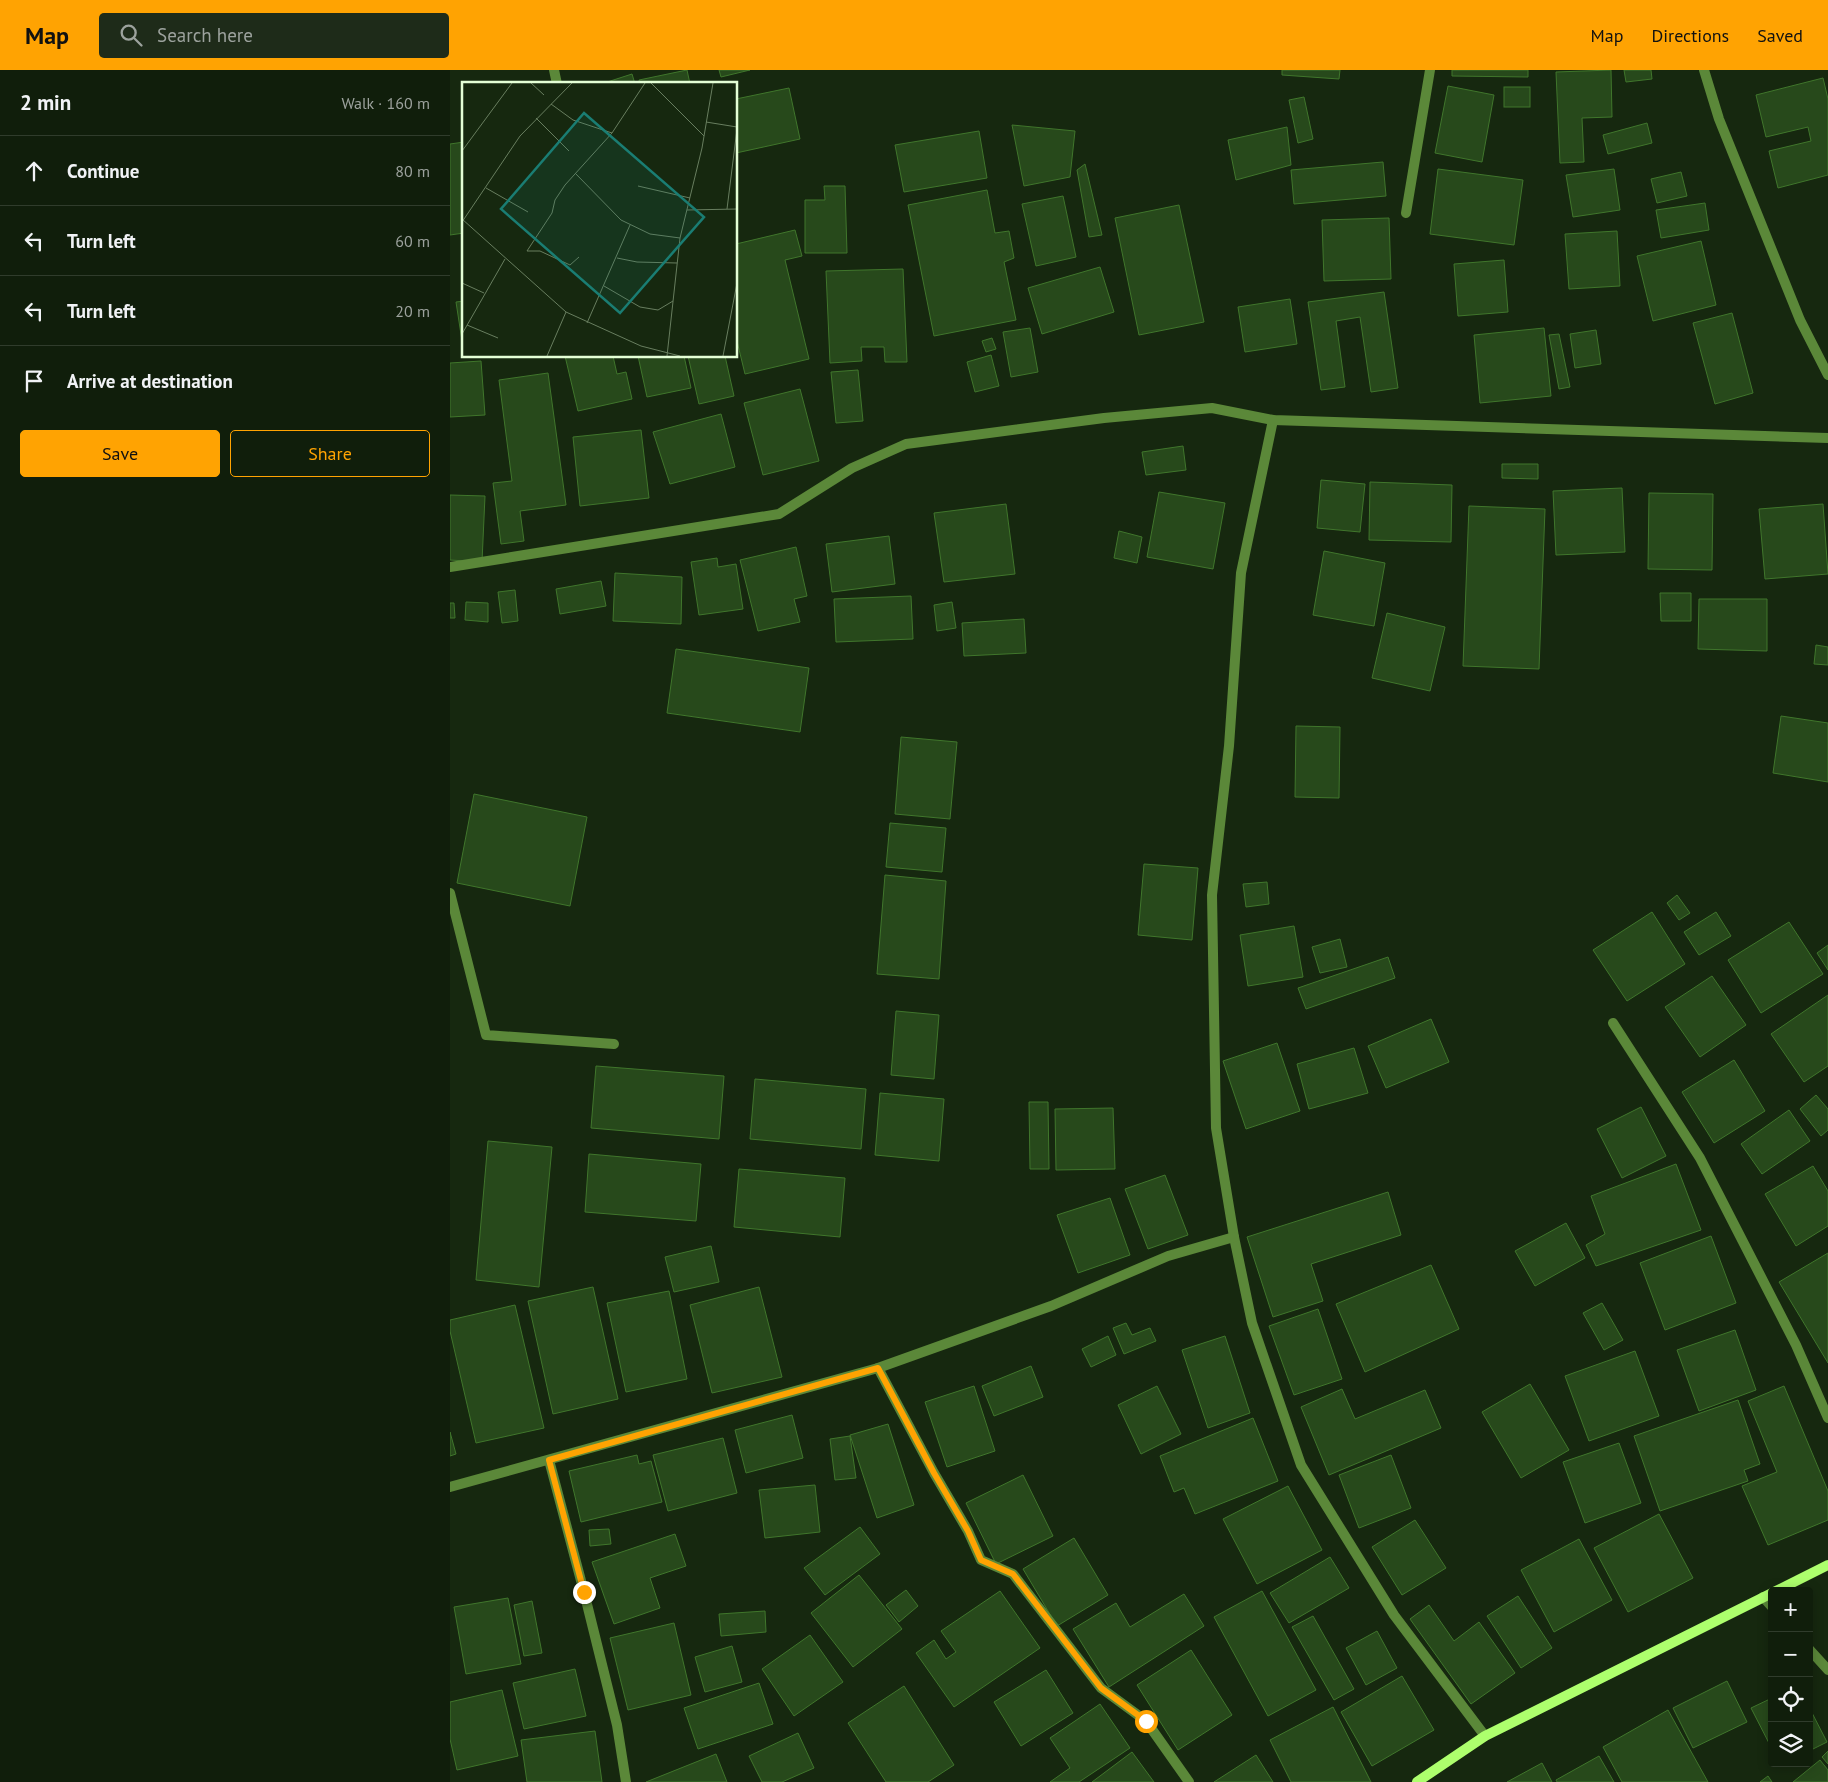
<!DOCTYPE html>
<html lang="en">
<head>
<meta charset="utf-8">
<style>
  :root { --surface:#101e0b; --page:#1e2b19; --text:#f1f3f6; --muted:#9ca29d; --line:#303c2c; --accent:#ffa302 }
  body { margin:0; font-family:"PT Sans",sans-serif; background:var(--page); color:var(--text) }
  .controls { position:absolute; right:15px; bottom:15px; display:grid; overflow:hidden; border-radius:5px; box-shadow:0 2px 12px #0003 }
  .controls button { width:45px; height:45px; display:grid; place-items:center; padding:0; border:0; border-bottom:1px solid var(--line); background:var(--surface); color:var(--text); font:25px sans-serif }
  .stop { position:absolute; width:15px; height:15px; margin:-11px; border:4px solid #ffa302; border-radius:50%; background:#fff }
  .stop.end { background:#ffa302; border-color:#fff; box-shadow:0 1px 5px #0008 }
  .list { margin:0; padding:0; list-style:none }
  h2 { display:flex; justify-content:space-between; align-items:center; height:65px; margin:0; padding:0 20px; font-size:21px }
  h2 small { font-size:16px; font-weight:400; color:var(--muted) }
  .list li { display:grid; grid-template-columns:32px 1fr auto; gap:15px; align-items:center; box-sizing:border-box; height:70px; padding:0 20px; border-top:1px solid var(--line) }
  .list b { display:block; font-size:19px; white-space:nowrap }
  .list em { font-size:16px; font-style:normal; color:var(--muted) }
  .actions { display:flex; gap:10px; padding:15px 20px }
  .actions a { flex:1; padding:11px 0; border:1px solid var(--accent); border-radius:5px; text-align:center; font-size:18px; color:var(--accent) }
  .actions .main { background:var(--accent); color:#111 }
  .icon { flex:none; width:28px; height:28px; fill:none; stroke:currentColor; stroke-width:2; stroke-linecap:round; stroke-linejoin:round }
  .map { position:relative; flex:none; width:1378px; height:1712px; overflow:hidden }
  header { display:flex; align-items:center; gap:30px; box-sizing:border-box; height:70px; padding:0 25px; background:var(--accent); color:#111 }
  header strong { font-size:24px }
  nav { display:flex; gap:28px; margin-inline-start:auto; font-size:18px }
  .search { width:350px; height:45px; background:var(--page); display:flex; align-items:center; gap:12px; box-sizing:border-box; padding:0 18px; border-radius:5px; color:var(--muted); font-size:19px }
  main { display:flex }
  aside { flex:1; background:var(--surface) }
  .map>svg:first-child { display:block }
  .building { fill:#27491b; stroke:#40762c }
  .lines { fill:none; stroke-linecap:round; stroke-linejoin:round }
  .street { stroke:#5b8839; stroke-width:10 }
  .secondary { stroke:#adff6d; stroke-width:10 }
  .route { stroke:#ffa302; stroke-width:6 }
  .inset-road { fill:none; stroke:#687e5f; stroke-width:1 }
  .view { fill:#1a7d73; fill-opacity:0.15; stroke:#1a7d73; stroke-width:2.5 }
  .inset-edge { fill:none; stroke:#e4ffd6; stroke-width:2.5 }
</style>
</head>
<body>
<header>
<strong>Map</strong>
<div class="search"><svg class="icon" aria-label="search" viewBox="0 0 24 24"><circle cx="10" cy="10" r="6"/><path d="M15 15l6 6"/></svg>Search here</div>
<nav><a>Map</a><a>Directions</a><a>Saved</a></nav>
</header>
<main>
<aside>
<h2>2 min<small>Walk · 160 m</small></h2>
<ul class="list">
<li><svg class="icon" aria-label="ahead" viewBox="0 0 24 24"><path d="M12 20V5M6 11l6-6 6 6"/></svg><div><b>Continue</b></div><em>80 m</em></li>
<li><svg class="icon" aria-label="left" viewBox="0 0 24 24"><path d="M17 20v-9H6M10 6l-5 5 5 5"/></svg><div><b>Turn left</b></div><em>60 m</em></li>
<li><svg class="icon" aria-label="left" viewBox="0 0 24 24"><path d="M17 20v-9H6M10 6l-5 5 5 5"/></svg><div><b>Turn left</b></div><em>20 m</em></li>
<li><svg class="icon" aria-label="arrive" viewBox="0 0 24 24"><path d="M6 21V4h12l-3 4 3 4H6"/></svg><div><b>Arrive at destination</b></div></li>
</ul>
<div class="actions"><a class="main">Save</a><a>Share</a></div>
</aside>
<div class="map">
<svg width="1378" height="1712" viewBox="0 0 1378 1712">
  <rect width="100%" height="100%" fill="#16280f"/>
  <!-- building -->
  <g class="building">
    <polygon points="237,0 240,14 190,14 189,10"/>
    <polygon points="269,0 300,0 271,7"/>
    <polygon points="832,0 890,0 889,9 832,5"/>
    <polygon points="1002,0 1078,0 1078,7 1002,6"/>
    <polygon points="1161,0 1162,47 1132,48 1134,92 1110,93 1106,2"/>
    <polygon points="1174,0 1201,0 1202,9 1176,12"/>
    <polygon points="182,4 185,14 151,14"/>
    <polygon points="1373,8 1378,29 1378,105 1328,118 1319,81 1361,71 1358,57 1316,67 1306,25"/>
    <polygon points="998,16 1044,25 1032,92 985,83"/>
    <rect x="1054" y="17" width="26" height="20"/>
    <polygon points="339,18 350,69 286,83 286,29"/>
    <polygon points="854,27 863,69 848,73 839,30"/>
    <polygon points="1197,53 1202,73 1158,84 1153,65"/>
    <polygon points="562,55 625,61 620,107 574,116"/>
    <polygon points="837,57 841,95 786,110 778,70"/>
    <polygon points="529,61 537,108 454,122 445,75"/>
    <polygon points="14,72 14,163 0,165 0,74"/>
    <polygon points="933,92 936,126 844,134 841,100"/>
    <polygon points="635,94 652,165 639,167 627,100"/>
    <polygon points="988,99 1073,110 1064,175 980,164"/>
    <polygon points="1164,99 1170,140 1123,147 1116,105"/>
    <polygon points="1231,102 1237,126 1207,133 1201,109"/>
    <polygon points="374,116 395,116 397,183 355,183 355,130 375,130"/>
    <polygon points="537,120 545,163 559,161 564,188 554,192 566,250 484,266 458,135"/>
    <polygon points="613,126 626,187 586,196 572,134"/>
    <polygon points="1255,133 1259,160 1211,168 1206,140"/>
    <polygon points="729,135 754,252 689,265 665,148"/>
    <polygon points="939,148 941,209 874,211 872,150"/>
    <polygon points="345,160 352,186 335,190 359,289 295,304 286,267 286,174"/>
    <polygon points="1167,161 1170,216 1119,219 1115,164"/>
    <polygon points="1251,171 1266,235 1203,251 1187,186"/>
    <polygon points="1054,190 1058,242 1008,246 1004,194"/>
    <polygon points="650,197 664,242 592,264 578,218"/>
    <polygon points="453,199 457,292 435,292 434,277 411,277 412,291 380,293 376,201"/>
    <polygon points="934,222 948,318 921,322 910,247 886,251 895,317 871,320 858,232"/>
    <polygon points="840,229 847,274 795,282 788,237"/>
    <polygon points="14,231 14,271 12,271 6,232"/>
    <polygon points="1282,243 1303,323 1265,334 1243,253"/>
    <polygon points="580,258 588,302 561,307 553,262"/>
    <polygon points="1094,258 1101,326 1030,333 1024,265"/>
    <polygon points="1146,260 1151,294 1125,298 1120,264"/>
    <polygon points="1109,264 1120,317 1109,319 1099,265"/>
    <polygon points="542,268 546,279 536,282 532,271"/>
    <polygon points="541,285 549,316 525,322 517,292"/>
    <polygon points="115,286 163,286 167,304 176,302 182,329 128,341"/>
    <polygon points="188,286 234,286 241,318 197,327"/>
    <polygon points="238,286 275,286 284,326 249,334"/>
    <polygon points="31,291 35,345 0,347 0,293"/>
    <polygon points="408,300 413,351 386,353 381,302"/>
    <polygon points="98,303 116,435 70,441 74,471 51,474 43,413 62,411 49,310"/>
    <polygon points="350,319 369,391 313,405 294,333"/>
    <polygon points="271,344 285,397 220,414 203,362"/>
    <polygon points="191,360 199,428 130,436 123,367"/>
    <polygon points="733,376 736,400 696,405 692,382"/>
    <polygon points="1052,394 1088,394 1088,409 1052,408"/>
    <polygon points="871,410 915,414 910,462 867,458"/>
    <polygon points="920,412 1002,415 1001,472 919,470"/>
    <polygon points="1172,418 1175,482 1106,485 1103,421"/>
    <polygon points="709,422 775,433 763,499 697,487"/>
    <polygon points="1199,423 1263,424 1262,500 1198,499"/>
    <polygon points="0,425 35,426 32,492 0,490"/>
    <polygon points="556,434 565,504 494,512 484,443"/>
    <polygon points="1373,434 1378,504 1315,509 1309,439"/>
    <polygon points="1019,436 1095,439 1089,599 1013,596"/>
    <polygon points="669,461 692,467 687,493 664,488"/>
    <polygon points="439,466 445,514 382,522 376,474"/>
    <polygon points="346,477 357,526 344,529 350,552 308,561 290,490"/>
    <polygon points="874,481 935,493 924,556 863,545"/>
    <polygon points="267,488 268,497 286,494 293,539 249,545 241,492"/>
    <polygon points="165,503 232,507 231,554 163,551"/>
    <polygon points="151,511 156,536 110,544 106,519"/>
    <polygon points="65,520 68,551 52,553 48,522"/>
    <polygon points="1210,523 1241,523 1241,551 1211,551"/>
    <polygon points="461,526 463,569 386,572 384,529"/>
    <polygon points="1249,529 1317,529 1317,581 1248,579"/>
    <polygon points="16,532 38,533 38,552 15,550"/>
    <polygon points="502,532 506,558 487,561 484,535"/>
    <polygon points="0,533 4,533 5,548 0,548"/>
    <polygon points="937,543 995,557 980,621 922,608"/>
    <polygon points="574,549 576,583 514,586 512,553"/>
    <polygon points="1366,575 1378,577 1378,595 1364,594"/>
    <polygon points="226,579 359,598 350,662 217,643"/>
    <polygon points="1331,646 1378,653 1378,712 1323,703"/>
    <polygon points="846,656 890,657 889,728 845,727"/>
    <polygon points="451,667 507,672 500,749 445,744"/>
    <polygon points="24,724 137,747 120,836 7,813"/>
    <polygon points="440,753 496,758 492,802 436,797"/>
    <polygon points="694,794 748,798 742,870 688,865"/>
    <polygon points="435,805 496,811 489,909 427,904"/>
    <polygon points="817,812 819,834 796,837 793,814"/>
    <polygon points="1227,825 1240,843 1229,850 1217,833"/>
    <polygon points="1202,842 1235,894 1177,931 1143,880"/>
    <polygon points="1266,842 1281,866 1249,885 1234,862"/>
    <polygon points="1339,852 1373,904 1311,943 1278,890"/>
    <polygon points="844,856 853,907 798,916 790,865"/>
    <polygon points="890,869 897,897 870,903 862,877"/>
    <polygon points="1378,875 1378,900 1367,883"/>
    <polygon points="938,887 945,908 856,939 848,918"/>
    <polygon points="1262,906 1296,955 1250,987 1215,937"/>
    <polygon points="1378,925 1378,996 1354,1012 1321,964"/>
    <polygon points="446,941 489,945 484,1009 441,1005"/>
    <polygon points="981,949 999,992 936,1018 918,976"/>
    <polygon points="827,973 850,1041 796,1059 773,991"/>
    <polygon points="904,978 918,1023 859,1039 847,994"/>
    <polygon points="1284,990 1315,1041 1264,1073 1232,1022"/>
    <polygon points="146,996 274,1006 269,1069 141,1058"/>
    <polygon points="305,1009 416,1019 411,1079 300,1069"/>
    <polygon points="430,1023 494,1029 489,1091 425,1085"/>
    <polygon points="1366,1025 1378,1039 1378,1060 1371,1066 1350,1039"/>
    <polygon points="579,1032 598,1032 599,1099 580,1099"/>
    <polygon points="1191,1037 1216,1086 1172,1108 1147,1059"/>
    <polygon points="663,1038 665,1099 606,1100 605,1039"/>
    <polygon points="1339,1040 1360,1071 1312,1104 1291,1074"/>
    <polygon points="38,1071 102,1077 89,1217 26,1210"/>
    <polygon points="139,1084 251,1094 246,1151 135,1142"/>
    <polygon points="1226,1094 1251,1160 1146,1196 1136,1175 1155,1164 1141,1126"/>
    <polygon points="1363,1096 1378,1121 1378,1156 1346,1176 1315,1124"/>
    <polygon points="289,1099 395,1108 390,1167 284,1157"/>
    <polygon points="715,1105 738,1165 698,1179 675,1119"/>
    <polygon points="938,1122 951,1165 861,1194 873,1231 823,1247 797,1167"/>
    <polygon points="660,1128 680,1185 628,1203 607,1145"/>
    <polygon points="1116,1153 1135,1188 1085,1216 1065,1181"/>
    <polygon points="1261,1166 1286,1233 1215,1260 1190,1193"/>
    <polygon points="261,1176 269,1212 224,1222 215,1187"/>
    <polygon points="1378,1183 1378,1293 1329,1212"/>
    <polygon points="981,1195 1009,1259 915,1302 886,1234"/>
    <polygon points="143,1217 168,1329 103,1344 78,1231"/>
    <polygon points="309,1217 332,1307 262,1323 240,1235"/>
    <polygon points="219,1221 237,1309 176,1322 157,1233"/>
    <polygon points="1152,1233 1173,1270 1154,1280 1133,1243"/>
    <polygon points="65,1235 94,1358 26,1373 0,1261 0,1250"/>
    <polygon points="868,1239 892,1309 844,1325 819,1256"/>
    <polygon points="676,1253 682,1265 700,1258 706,1271 674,1284 663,1258"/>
    <polygon points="1285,1260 1306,1320 1249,1341 1227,1280"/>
    <polygon points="658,1266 666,1285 641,1297 632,1279"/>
    <polygon points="775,1266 800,1343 758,1358 732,1280"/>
    <polygon points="1185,1281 1209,1346 1139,1371 1115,1306"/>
    <polygon points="581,1296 593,1327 544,1346 532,1316"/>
    <polygon points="1080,1314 1119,1380 1071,1408 1032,1342"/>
    <polygon points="524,1316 545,1381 497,1397 475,1332"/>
    <polygon points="707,1316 731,1364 691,1384 668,1335"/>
    <polygon points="1334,1316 1378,1421 1378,1450 1318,1475 1292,1416 1327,1402 1298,1331"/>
    <polygon points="892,1319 905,1349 975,1320 991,1358 879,1405 851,1337"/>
    <polygon points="1288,1330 1310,1394 1294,1400 1298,1411 1210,1441 1184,1366"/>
    <polygon points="342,1345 353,1388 296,1403 285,1360"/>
    <polygon points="803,1348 828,1411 745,1444 734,1418 724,1422 710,1386"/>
    <polygon points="438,1354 464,1435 427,1448 400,1365"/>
    <polygon points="0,1362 6,1384 0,1386"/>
    <polygon points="400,1366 406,1408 385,1410 380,1369"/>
    <polygon points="273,1368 287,1423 218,1441 203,1385"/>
    <polygon points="1169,1373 1191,1433 1135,1453 1113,1392"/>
    <polygon points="187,1385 189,1394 201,1391 212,1432 131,1452 119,1401"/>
    <polygon points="941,1385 961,1438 909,1458 889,1405"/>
    <polygon points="573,1405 603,1466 546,1494 516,1433"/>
    <polygon points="365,1415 370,1462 315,1468 309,1420"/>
    <polygon points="838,1416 872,1480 807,1514 773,1449"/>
    <polygon points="1209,1444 1243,1508 1178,1542 1144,1478"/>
    <polygon points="965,1450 996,1498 952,1525 922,1477"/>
    <polygon points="410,1457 430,1484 375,1525 354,1498"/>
    <polygon points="159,1459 161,1474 140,1476 139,1460"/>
    <polygon points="225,1464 236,1496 200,1508 210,1538 164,1554 142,1492"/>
    <polygon points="624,1468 658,1525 607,1556 573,1499"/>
    <polygon points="1129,1469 1162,1530 1104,1562 1071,1500"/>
    <polygon points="880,1487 899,1518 839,1553 820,1523"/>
    <polygon points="409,1505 452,1559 403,1597 361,1543"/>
    <polygon points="456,1520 468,1536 449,1552 436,1535"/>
    <polygon points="550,1521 590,1578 504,1637 466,1583 484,1570 496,1589 506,1582 491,1561"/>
    <polygon points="812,1521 866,1620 818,1646 764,1547"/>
    <polygon points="734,1524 754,1556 659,1617 623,1559 666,1533 680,1557"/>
    <polygon points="1068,1526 1102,1578 1071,1598 1037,1546"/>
    <polygon points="58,1528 71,1594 16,1604 4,1537"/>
    <polygon points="82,1531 92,1583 74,1586 64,1535"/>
    <polygon points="979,1535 1004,1571 1029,1552 1065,1603 1021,1634 960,1549"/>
    <polygon points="315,1541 316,1562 271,1566 269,1544"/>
    <polygon points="863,1546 904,1619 884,1630 842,1557"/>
    <polygon points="224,1553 241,1625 178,1640 160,1568"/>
    <polygon points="927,1561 947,1598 916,1615 896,1578"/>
    <polygon points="360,1565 393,1612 344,1646 312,1599"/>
    <polygon points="282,1576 292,1612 255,1622 245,1587"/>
    <polygon points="741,1580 782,1645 728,1680 687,1615"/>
    <polygon points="125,1599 136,1646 74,1659 63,1613"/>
    <polygon points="596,1600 623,1643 571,1676 544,1632"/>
    <polygon points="952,1606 984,1660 922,1696 891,1642"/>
    <polygon points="1277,1611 1297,1652 1243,1678 1223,1638"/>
    <polygon points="309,1613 323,1654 248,1679 234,1638"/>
    <polygon points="454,1616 504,1695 478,1712 436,1712 398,1653"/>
    <polygon points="52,1620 68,1686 7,1700 0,1669 0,1632"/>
    <polygon points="1322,1628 1322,1679 1301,1638"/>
    <polygon points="650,1634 680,1678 629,1712 600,1712 620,1698 600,1668"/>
    <polygon points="883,1637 921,1712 841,1712 820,1670"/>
    <polygon points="1359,1637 1377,1672 1359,1681"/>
    <polygon points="1218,1640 1258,1712 1172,1712 1153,1677"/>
    <polygon points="145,1661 152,1712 77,1712 71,1670"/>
    <polygon points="348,1663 364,1698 332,1712 312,1712 299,1686"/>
    <polygon points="1378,1681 1378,1694 1372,1687"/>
    <polygon points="682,1682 704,1712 642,1712"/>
    <polygon points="266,1684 277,1712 196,1712"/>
    <polygon points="806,1685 823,1712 764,1712"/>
    <polygon points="1149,1686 1164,1712 1107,1712 1106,1710"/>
    <polygon points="1370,1690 1378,1700 1378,1712 1343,1712"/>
    <polygon points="1092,1693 1102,1712 1057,1712"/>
    <polygon points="1318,1706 1322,1712 1310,1712"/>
  </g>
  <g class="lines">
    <!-- street -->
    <g class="street">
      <polyline points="104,0 107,14"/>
      <polyline points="1254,0 1269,49 1350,250 1378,305"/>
      <polyline points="956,143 980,0"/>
      <polyline points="823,350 791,503 779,676 762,825 766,1058 784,1167 802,1253 851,1395 944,1545 1035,1666"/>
      <polyline points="0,497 329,444 402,398 456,374 654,348 762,338 823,350 1378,368"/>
      <polyline points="0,823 36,965 164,974"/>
      <polyline points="1163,953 1250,1088 1346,1275 1378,1348"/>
      <polyline points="428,1298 484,1403 518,1461 531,1490 563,1504 651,1618 696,1651 739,1712"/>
      <polyline points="99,1390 134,1522 167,1655 176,1712"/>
      <polyline points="0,1417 428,1298 601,1236 718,1186 784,1167"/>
      <polyline points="1313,1527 1322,1537"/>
      <polyline points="1359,1579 1378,1600"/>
    </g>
    <!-- secondary -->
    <g class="secondary">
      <polyline points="1326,1521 1378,1495"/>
      <polyline points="967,1712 1035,1666 1322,1523"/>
    </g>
  </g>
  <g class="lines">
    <!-- route -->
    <polyline class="route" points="134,1522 99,1390 428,1298 484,1403 518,1461 531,1490 563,1504 651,1618 696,1651"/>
  </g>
  <!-- overview -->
  <g transform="translate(12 12)">
    <rect width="275" height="275" fill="#16280f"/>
    <path class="inset-road" d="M69,1L82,13M189,1L242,54M89,22L111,38L150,51M74,36L107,69M244,40L275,45M0,69L50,1M113,91L159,138L188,152L218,156M176,104L228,116M24,106L66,130M265,127L275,47M225,128L275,127M0,137L104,230L179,264L218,274M0,140L58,54L110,1M65,169L90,131L93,118L103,103L150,51L183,1M65,169H78L108,183L117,175M155,176L175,180L215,181M0,201L22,211M142,204L178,225L196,228L211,219M125,241L168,143M5,243L36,256M0,252L43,177M85,274L104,230M205,274L218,156L240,66L251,1M261,274L275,201"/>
    <path class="view" d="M122,31L242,135L158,231L39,127Z"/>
    <rect width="275" height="275" class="inset-edge"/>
  </g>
</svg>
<div class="controls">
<button>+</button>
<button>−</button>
<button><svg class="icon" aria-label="locate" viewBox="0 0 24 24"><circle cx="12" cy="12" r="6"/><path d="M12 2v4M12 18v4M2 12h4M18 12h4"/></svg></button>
<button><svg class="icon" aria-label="layers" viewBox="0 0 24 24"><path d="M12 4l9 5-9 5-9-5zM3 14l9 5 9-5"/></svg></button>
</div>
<div class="stop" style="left:696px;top:1651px"></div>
<div class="stop end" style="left:134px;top:1522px"></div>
</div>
</main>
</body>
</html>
